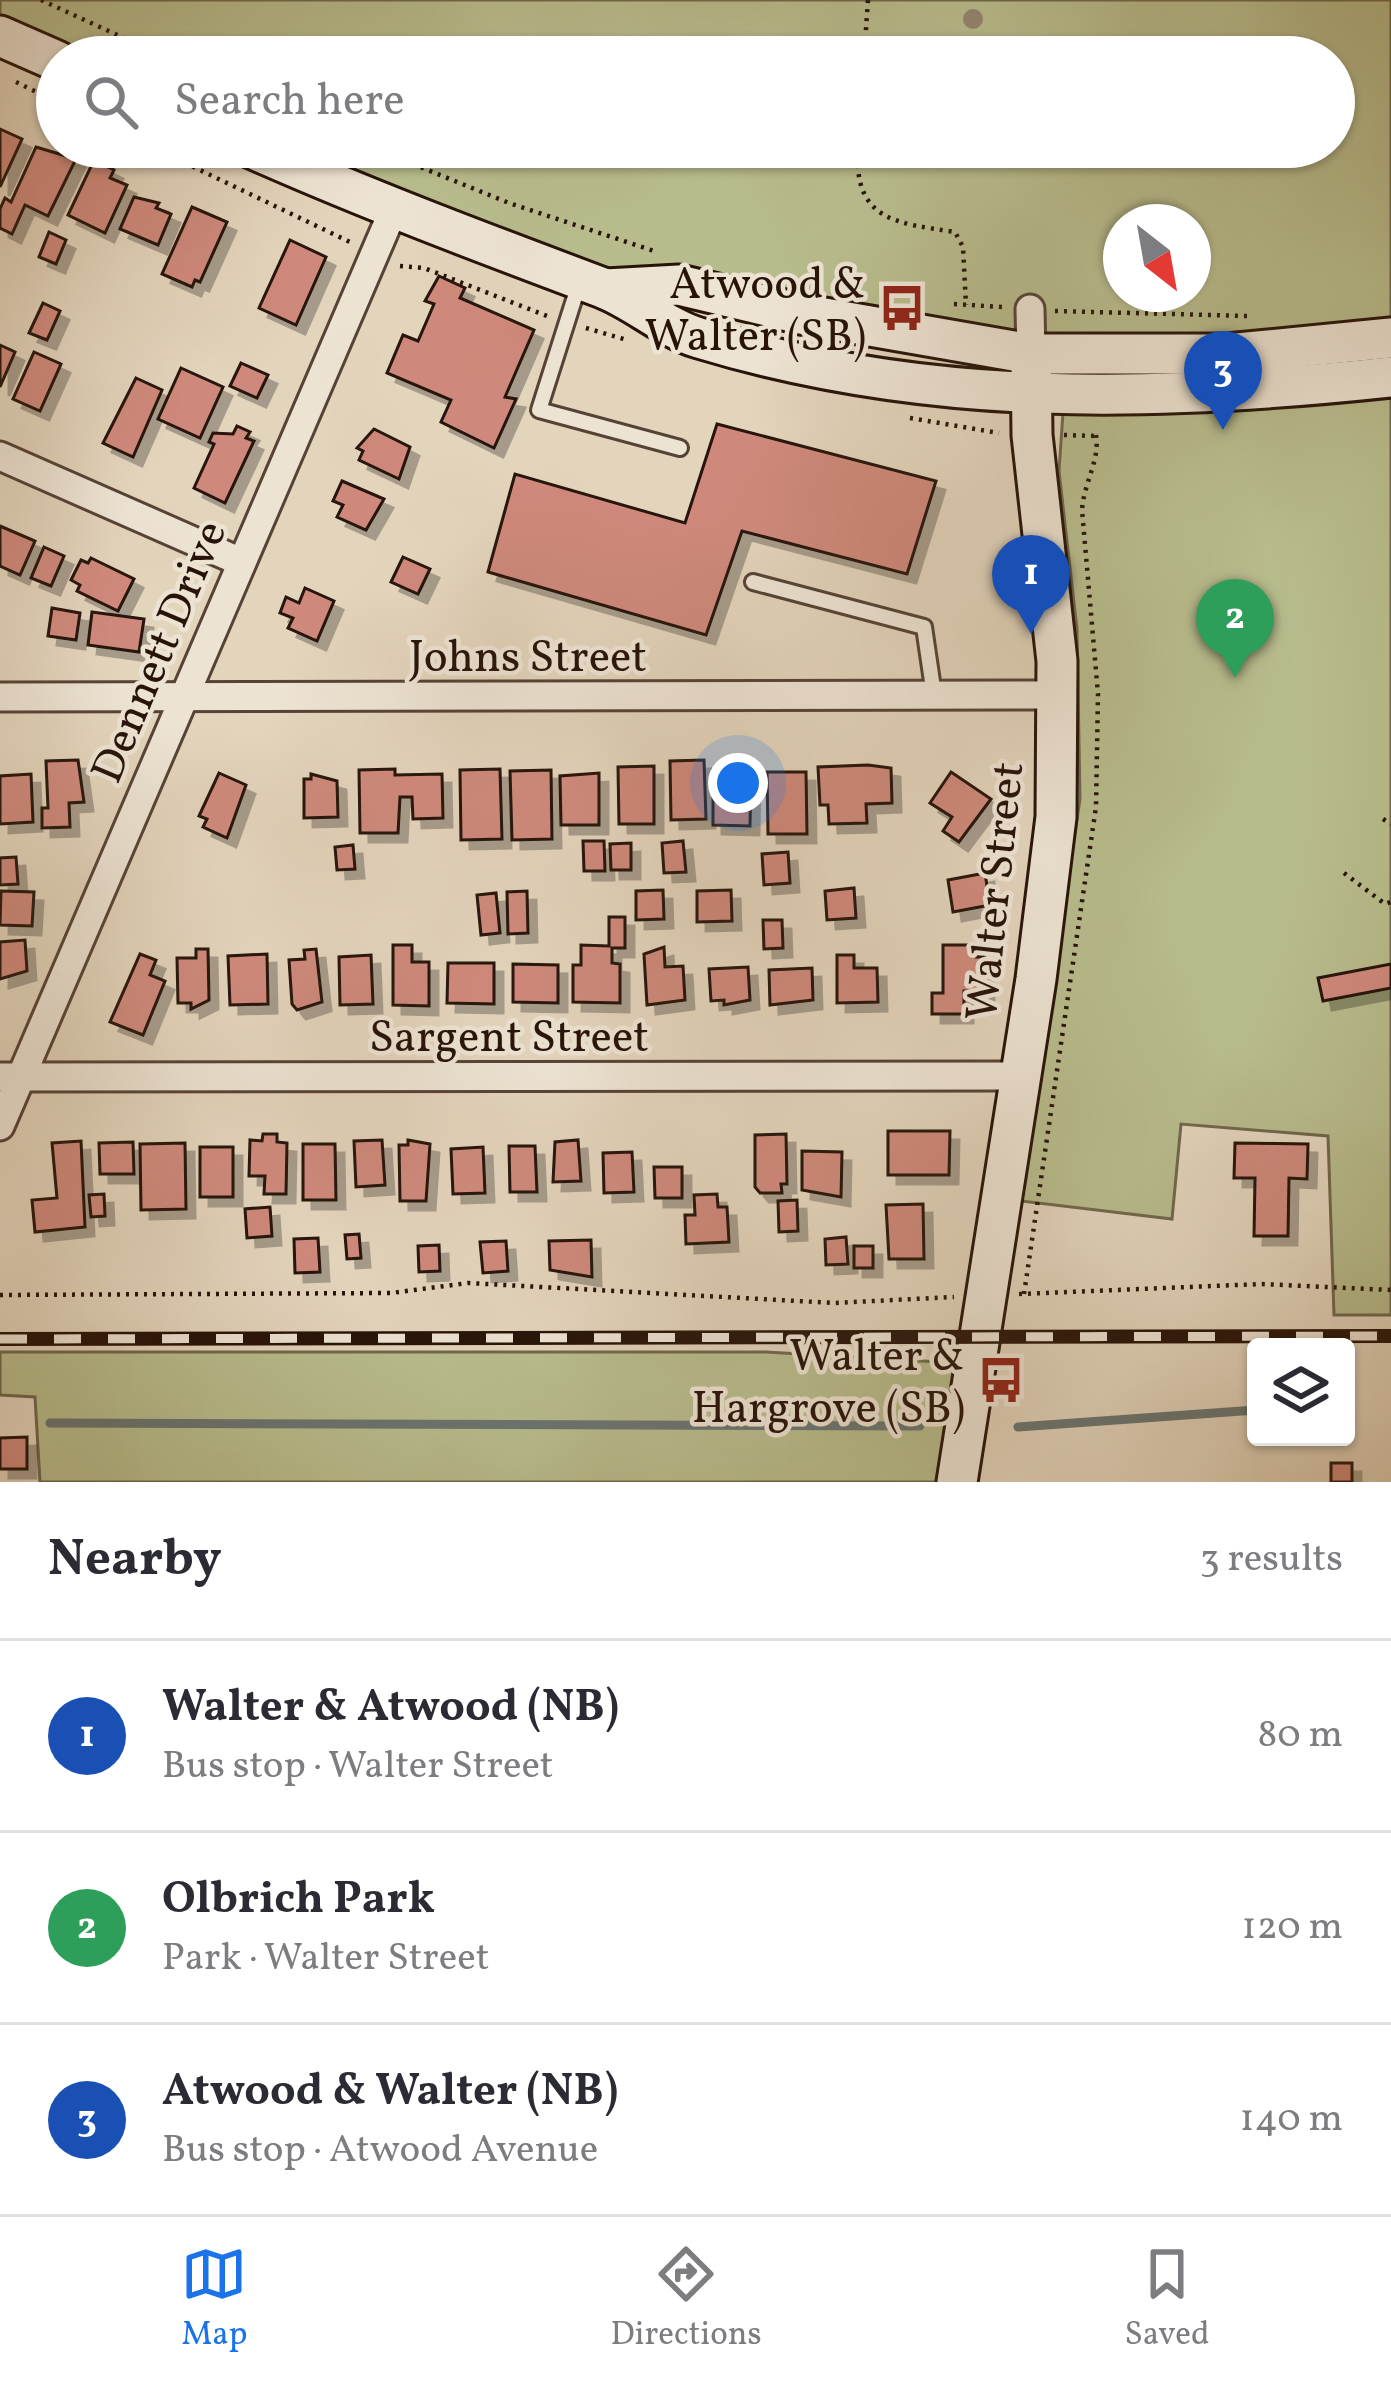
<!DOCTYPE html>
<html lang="en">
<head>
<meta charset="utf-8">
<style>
  :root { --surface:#fff; --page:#f7f7f7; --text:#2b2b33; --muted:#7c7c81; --line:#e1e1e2; --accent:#1a73e8 }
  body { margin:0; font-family:Vollkorn,serif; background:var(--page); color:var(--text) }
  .controls { position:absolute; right:36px; bottom:36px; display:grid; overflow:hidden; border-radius:12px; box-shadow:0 3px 9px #0004 }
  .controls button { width:108px; height:108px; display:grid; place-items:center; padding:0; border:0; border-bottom:3px solid var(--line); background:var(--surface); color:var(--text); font:60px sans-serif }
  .compass { position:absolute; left:1103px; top:204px; width:108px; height:108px; border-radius:50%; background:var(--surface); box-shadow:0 3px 9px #0004; rotate:149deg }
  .you { position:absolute; left:738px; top:783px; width:42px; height:42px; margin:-30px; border:9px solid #fff; border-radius:50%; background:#1a73e8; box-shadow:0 0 0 18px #1a73e833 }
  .badge { display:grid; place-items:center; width:78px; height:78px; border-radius:50%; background:var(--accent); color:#fff; font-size:39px; font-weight:700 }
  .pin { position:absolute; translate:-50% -99px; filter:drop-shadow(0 3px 6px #0008) }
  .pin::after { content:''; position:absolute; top:63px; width:42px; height:36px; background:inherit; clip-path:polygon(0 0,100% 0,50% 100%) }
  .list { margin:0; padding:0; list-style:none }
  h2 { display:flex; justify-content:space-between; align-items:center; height:156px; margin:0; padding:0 48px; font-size:51px }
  h2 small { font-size:39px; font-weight:400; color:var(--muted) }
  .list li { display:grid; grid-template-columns:78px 1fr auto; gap:36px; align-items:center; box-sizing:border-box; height:192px; padding:0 48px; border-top:3px solid var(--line) }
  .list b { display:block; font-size:45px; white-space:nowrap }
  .list p { margin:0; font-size:39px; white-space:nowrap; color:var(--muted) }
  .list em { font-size:39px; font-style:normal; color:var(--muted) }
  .icon { flex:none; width:66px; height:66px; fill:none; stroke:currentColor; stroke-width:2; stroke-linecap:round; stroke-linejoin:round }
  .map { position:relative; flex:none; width:1391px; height:1482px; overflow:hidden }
  .search { position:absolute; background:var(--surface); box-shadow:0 3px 9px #0004; left:36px; right:36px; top:36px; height:132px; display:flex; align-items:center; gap:30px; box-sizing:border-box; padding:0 42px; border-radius:66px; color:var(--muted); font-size:45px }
  .sheet { height:732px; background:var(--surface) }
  nav { display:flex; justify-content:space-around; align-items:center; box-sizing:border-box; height:168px; border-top:3px solid var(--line); background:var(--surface); font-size:33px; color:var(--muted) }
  nav a { display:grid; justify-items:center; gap:6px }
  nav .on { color:var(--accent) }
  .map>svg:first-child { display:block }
  .green { fill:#b8bc8d; stroke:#70684b; stroke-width:3; fill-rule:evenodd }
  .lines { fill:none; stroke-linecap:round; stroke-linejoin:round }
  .stream { stroke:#6a7572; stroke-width:9 }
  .building { fill:#cf897c; stroke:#271309; stroke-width:3; filter:url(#shadow) }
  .lane-casing { stroke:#564336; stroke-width:20 }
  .street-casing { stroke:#564336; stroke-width:33 }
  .secondary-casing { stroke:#271309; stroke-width:45 }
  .path { stroke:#271309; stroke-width:4.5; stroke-dasharray:3 6; stroke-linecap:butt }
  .lane { stroke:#ede3d3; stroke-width:14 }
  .street { stroke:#ede3d3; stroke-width:27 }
  .secondary { stroke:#ede3d3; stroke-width:39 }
  .rail-casing { stroke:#271309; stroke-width:14 }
  .rail { stroke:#ede3d3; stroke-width:9; stroke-dasharray:27; stroke-linecap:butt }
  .tree { fill:#938670 }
  .labels { text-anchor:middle; stroke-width:9; stroke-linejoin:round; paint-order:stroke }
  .poi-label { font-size:45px; fill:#271309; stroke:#ede3d3; text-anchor:end }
  .street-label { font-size:45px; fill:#271309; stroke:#ede3d3 }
</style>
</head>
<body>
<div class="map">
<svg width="1391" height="1482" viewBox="0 0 1391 1482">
  <defs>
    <filter id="shadow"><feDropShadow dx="9" dy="9" stdDeviation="0" flood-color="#0004"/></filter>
  </defs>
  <rect width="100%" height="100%" fill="#e3d4bc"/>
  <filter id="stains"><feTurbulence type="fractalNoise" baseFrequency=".00167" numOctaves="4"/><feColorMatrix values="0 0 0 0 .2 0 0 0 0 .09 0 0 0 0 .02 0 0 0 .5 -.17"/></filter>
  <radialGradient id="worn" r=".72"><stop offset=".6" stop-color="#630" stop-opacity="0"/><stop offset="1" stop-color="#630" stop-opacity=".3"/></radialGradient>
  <!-- green -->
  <g class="green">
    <path d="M0,0H1391V1315H1334L1328,1136L1181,1124L1172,1219L1021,1201L1080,799L1077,629L1059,471L1068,340L606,289L249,147H1334V57H57L0,36ZM1121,222H1193V294H1121Z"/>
    <polygon points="0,1352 766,1352 956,1363 937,1482 40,1482 35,1397 0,1395"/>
  </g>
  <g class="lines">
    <!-- stream -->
    <g class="stream">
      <polyline points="50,1423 920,1426"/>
      <polyline points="1018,1427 1256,1410"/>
    </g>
  </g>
  <!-- building -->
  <g class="building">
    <polygon points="0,129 22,139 0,187"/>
    <polygon points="36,147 76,159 48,216 25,205 12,234 0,228 0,209 5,198 11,202"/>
    <polygon points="94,160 114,170 110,178 127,185 105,233 68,215"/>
    <polygon points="134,197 159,203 156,208 171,214 158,245 120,229"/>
    <polygon points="192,207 227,222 200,282 195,280 192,287 162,274"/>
    <polygon points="49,232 66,240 56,264 39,257"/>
    <polygon points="290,240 326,257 296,325 259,308"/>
    <polygon points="439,276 465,288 460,298 534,330 505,397 516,399 494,448 441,422 451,400 387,373 403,335 418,341 434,304 425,301"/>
    <polygon points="43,303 60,311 47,340 29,333"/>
    <polygon points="0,345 15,352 0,387"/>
    <polygon points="34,352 61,364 40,411 13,399"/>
    <polygon points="241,363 268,375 257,398 230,386"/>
    <polygon points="181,368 223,387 200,438 158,419"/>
    <polygon points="136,378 162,390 133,457 103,443"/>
    <polygon points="717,424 936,481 907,574 742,531 706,635 488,572 515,474 685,523"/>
    <polygon points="237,426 250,432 246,438 254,441 225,503 194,488 214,444 209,442 213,433 233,434"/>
    <polygon points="374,429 410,447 399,479 359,460 363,451 357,448"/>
    <polygon points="342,481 384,499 366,530 337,517 343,505 333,501"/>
    <polygon points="0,526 35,541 20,575 0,566"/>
    <polygon points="44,547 64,556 51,586 31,578"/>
    <polygon points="403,557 430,569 418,594 391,582"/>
    <polygon points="91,558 134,579 118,611 77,591 80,585 71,580 81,560 88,563"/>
    <polygon points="305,588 334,601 317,641 288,628 293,618 280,613 286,597 299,603"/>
    <polygon points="52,608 80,613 76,640 48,636"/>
    <polygon points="92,612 144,619 139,652 88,645"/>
    <polygon points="78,760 84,802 69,803 70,827 42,828 42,808 48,808 46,761"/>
    <polygon points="704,760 706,819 671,820 670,761"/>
    <polygon points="868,765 891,768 892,803 866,804 867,823 829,824 828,805 820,805 818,767"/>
    <polygon points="654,766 654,824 619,824 618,767"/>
    <polygon points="395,769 395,775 442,774 443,818 413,819 412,797 400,797 398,833 360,833 359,770"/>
    <polygon points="500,769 502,839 461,840 460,770"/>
    <polygon points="713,769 751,770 750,826 713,825"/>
    <polygon points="551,770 552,839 512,840 510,771"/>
    <polygon points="767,772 806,772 807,834 768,834"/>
    <polygon points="951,772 991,799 959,842 943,831 952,817 930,803"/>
    <polygon points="219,773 246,785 227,838 203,827 207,819 199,816"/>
    <polygon points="599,773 599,825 561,825 560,776"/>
    <polygon points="31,774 33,822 0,824 0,776"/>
    <polygon points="311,774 337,781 338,817 304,818 304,779 311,779"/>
    <polygon points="583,841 604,841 605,871 584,871"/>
    <polygon points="683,841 686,872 664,873 662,843"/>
    <polygon points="631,843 631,870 611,870 610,844"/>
    <polygon points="353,845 355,869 337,870 335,847"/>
    <polygon points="788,852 790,883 764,885 762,854"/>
    <polygon points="16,857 18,884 0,885 0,858"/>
    <polygon points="985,873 990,905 953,912 948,880"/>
    <polygon points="854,888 856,918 827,920 825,891"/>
    <polygon points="663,890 664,919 636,920 636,891"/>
    <polygon points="731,890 732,921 697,922 697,891"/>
    <polygon points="1,891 34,892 32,926 0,925"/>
    <polygon points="527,891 528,933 508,934 507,892"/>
    <polygon points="496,893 500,933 481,935 477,895"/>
    <polygon points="609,917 625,917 625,948 612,948 612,963 620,964 620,1003 573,1002 573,965 581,965 581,945 609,946"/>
    <polygon points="763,920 782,920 783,948 764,949"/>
    <polygon points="25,940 27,971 0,979 0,942"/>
    <polygon points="393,945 412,945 412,962 429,962 429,1006 393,1005"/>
    <polygon points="943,945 976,945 976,957 984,957 985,991 964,991 964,1014 932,1014 932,993 943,993"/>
    <polygon points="664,947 665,967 683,966 685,1000 647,1005 644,954"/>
    <polygon points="196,949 208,949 209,1000 191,1009 191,1003 178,1003 177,958 196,958"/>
    <polygon points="316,949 322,1002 297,1010 292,1004 289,960 305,959 304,950"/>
    <polygon points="140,954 156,960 150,975 165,981 143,1035 110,1022"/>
    <polygon points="267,954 268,1004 230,1005 228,956"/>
    <polygon points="371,955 373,1004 340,1005 339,957"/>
    <polygon points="837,955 854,955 854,968 877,968 878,1002 837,1003"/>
    <polygon points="448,963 494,963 494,1004 447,1003"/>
    <polygon points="513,964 558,965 558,1003 513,1002"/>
    <polygon points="1391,964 1391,988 1323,1001 1318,978"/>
    <polygon points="748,967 750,1000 724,1005 724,1000 711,1001 709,969"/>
    <polygon points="812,968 813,1000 770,1005 769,970"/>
    <polygon points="888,1131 950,1131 949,1175 888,1175"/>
    <polygon points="263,1134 277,1134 277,1142 287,1143 286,1194 264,1194 265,1176 249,1176 250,1140 262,1141"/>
    <polygon points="786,1134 787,1184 781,1184 782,1193 760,1193 755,1187 755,1135"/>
    <polygon points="382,1140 385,1185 356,1187 354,1141"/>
    <polygon points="408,1140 430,1144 426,1201 400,1201 399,1145 408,1145"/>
    <polygon points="578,1140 581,1181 553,1182 555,1142"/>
    <polygon points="81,1141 85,1227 35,1232 32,1200 57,1198 52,1143"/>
    <polygon points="133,1142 134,1174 100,1174 99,1143"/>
    <polygon points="185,1143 186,1209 141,1210 140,1144"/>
    <polygon points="1235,1143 1308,1144 1307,1179 1289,1178 1288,1236 1254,1236 1255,1178 1234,1178"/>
    <polygon points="303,1144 335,1144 336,1200 303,1200"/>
    <polygon points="509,1146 535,1146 537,1192 510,1192"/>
    <rect x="200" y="1147" width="33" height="50"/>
    <polygon points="483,1147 485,1193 453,1194 451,1149"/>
    <polygon points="802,1151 842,1152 841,1197 802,1190"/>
    <polygon points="632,1152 634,1192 604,1193 603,1153"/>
    <polygon points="654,1167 682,1167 682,1198 655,1198"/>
    <polygon points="104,1194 105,1216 91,1217 89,1195"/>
    <polygon points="717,1194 718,1207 727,1207 729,1242 686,1244 685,1215 695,1215 694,1195"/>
    <polygon points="797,1200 798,1231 779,1232 778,1201"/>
    <polygon points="923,1204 924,1259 889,1259 886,1205"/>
    <polygon points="270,1207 272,1236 247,1238 245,1209"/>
    <polygon points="359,1234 361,1258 347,1259 345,1235"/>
    <polygon points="846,1237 848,1264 826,1265 825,1239"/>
    <polygon points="318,1238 320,1272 295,1273 294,1239"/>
    <polygon points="591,1240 592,1277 550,1270 549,1241"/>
    <polygon points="506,1241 508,1271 483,1273 480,1242"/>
    <polygon points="439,1245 440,1271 419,1272 418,1246"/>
    <rect x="854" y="1246" width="19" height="22"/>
    <polygon points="27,1437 27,1469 0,1469 0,1438"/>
    <rect x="1331" y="1463" width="21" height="19"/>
  </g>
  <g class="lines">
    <defs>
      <g id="lane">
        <polyline points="579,284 539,410 680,448"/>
        <polyline points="753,582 924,627 934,695"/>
      </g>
      <g id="street">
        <polyline points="1030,309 1031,354"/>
        <polyline points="0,456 241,562"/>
        <polyline points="0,697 1055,695"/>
        <polyline points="0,1077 1018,1076"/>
        <polyline points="0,1126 393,211"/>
      </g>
      <g id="secondary">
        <polyline points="0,36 57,61"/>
        <path d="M249,147C366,199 483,243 603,288C636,301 665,328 699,338C929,408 1156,402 1391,377"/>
        <polyline points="606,289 679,285 801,314 1031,354 1227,354 1391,338"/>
        <polyline points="957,1482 1036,979 1056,817 1057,661 1032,435 1031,354"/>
      </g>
    </defs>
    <!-- lane casing -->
    <use href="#lane" class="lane-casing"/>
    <!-- street casing -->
    <use href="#street" class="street-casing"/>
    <!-- secondary casing -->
    <use href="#secondary" class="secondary-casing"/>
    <!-- path -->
    <g class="path">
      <polyline points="41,0 165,57"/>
      <polyline points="864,57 868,0"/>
      <polyline points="16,82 57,102"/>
      <polyline points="152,147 352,243"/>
      <polyline points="371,147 509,203 654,251"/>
      <path d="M858,147C853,221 896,223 955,232L963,247L966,305"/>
      <polyline points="697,161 857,166"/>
      <polyline points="400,266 424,268 547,316"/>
      <polyline points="954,304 1002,307"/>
      <polyline points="1055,311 1248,316"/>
      <polyline points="586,328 627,340"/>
      <polyline points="910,418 999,433"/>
      <polyline points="1064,435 1095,436"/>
      <polyline points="1383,819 1391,824"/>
      <polyline points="1344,873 1385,904 1391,902"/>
      <polyline points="1019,1294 1262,1284 1391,1290"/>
      <path d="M1024,1294L1096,807L1098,694L1082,510C1084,482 1100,461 1096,435"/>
      <polyline points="0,1295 391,1293 468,1283 834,1303 954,1297"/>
    </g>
    <!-- lane -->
    <use href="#lane" class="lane"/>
    <!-- street -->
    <use href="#street" class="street"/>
    <!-- secondary -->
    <use href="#secondary" class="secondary"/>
    <defs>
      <polyline id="rail" points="0,1339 1391,1336"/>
    </defs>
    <!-- rail casing -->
    <use href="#rail" class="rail-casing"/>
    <!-- rail -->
    <use href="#rail" class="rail"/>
  </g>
  <!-- trees -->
  <circle class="tree" cx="973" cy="19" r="10"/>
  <!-- icons -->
  <defs>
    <symbol id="bus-bare" viewBox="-9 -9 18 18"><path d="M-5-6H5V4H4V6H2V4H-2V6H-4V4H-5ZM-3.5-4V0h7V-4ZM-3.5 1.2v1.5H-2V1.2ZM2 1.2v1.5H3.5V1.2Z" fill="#8f2418" stroke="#ede3d3" stroke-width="2.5" paint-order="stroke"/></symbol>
  </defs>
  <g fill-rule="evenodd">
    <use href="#bus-bare" x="869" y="275" width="66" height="66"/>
    <use href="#bus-bare" x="968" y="1347" width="66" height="66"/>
  </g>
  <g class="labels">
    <!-- poi labels -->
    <g class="poi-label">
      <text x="866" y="298">Atwood &amp;<tspan x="866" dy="52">Walter (SB)</tspan></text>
      <text x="965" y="1370">Walter &amp;<tspan x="965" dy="52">Hargrove (SB)</tspan></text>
    </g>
    <!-- street labels -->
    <g class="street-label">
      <text transform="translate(157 651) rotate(-67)" y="16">Dennett Drive</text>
      <text x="528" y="671">Johns Street</text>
      <text transform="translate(993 891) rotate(-84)" y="16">Walter Street</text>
      <text x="509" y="1051">Sargent Street</text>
    </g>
  </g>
  <rect width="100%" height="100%" filter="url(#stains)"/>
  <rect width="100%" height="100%" fill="url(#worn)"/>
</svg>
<div class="controls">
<button><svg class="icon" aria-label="layers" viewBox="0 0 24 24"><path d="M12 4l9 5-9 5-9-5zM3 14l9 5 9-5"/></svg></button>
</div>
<svg class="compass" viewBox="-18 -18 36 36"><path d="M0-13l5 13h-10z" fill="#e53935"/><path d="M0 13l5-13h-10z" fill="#7c7c81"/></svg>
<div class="you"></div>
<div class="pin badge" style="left:1031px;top:634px;background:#1a4fb4">1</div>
<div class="pin badge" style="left:1235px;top:678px;background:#2e9e5b">2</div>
<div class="pin badge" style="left:1223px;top:430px;background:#1a4fb4">3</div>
<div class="search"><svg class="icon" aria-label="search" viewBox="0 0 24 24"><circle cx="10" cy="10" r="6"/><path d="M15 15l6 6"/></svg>Search here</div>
</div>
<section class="sheet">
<h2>Nearby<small>3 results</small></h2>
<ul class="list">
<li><span class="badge" style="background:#1a4fb4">1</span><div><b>Walter &amp; Atwood (NB)</b><p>Bus stop · Walter Street</p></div><em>80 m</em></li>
<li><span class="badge" style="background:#2e9e5b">2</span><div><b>Olbrich Park</b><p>Park · Walter Street</p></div><em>120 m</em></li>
<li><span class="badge" style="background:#1a4fb4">3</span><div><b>Atwood &amp; Walter (NB)</b><p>Bus stop · Atwood Avenue</p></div><em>140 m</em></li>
</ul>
</section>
<nav>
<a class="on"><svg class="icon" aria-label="map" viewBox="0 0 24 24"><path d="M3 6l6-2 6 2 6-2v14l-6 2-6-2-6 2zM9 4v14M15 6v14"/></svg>Map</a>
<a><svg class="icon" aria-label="directions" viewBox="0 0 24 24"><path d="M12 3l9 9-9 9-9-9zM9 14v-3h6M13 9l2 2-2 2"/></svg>Directions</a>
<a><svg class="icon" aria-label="saved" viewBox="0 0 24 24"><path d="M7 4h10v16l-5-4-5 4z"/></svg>Saved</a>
</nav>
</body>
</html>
